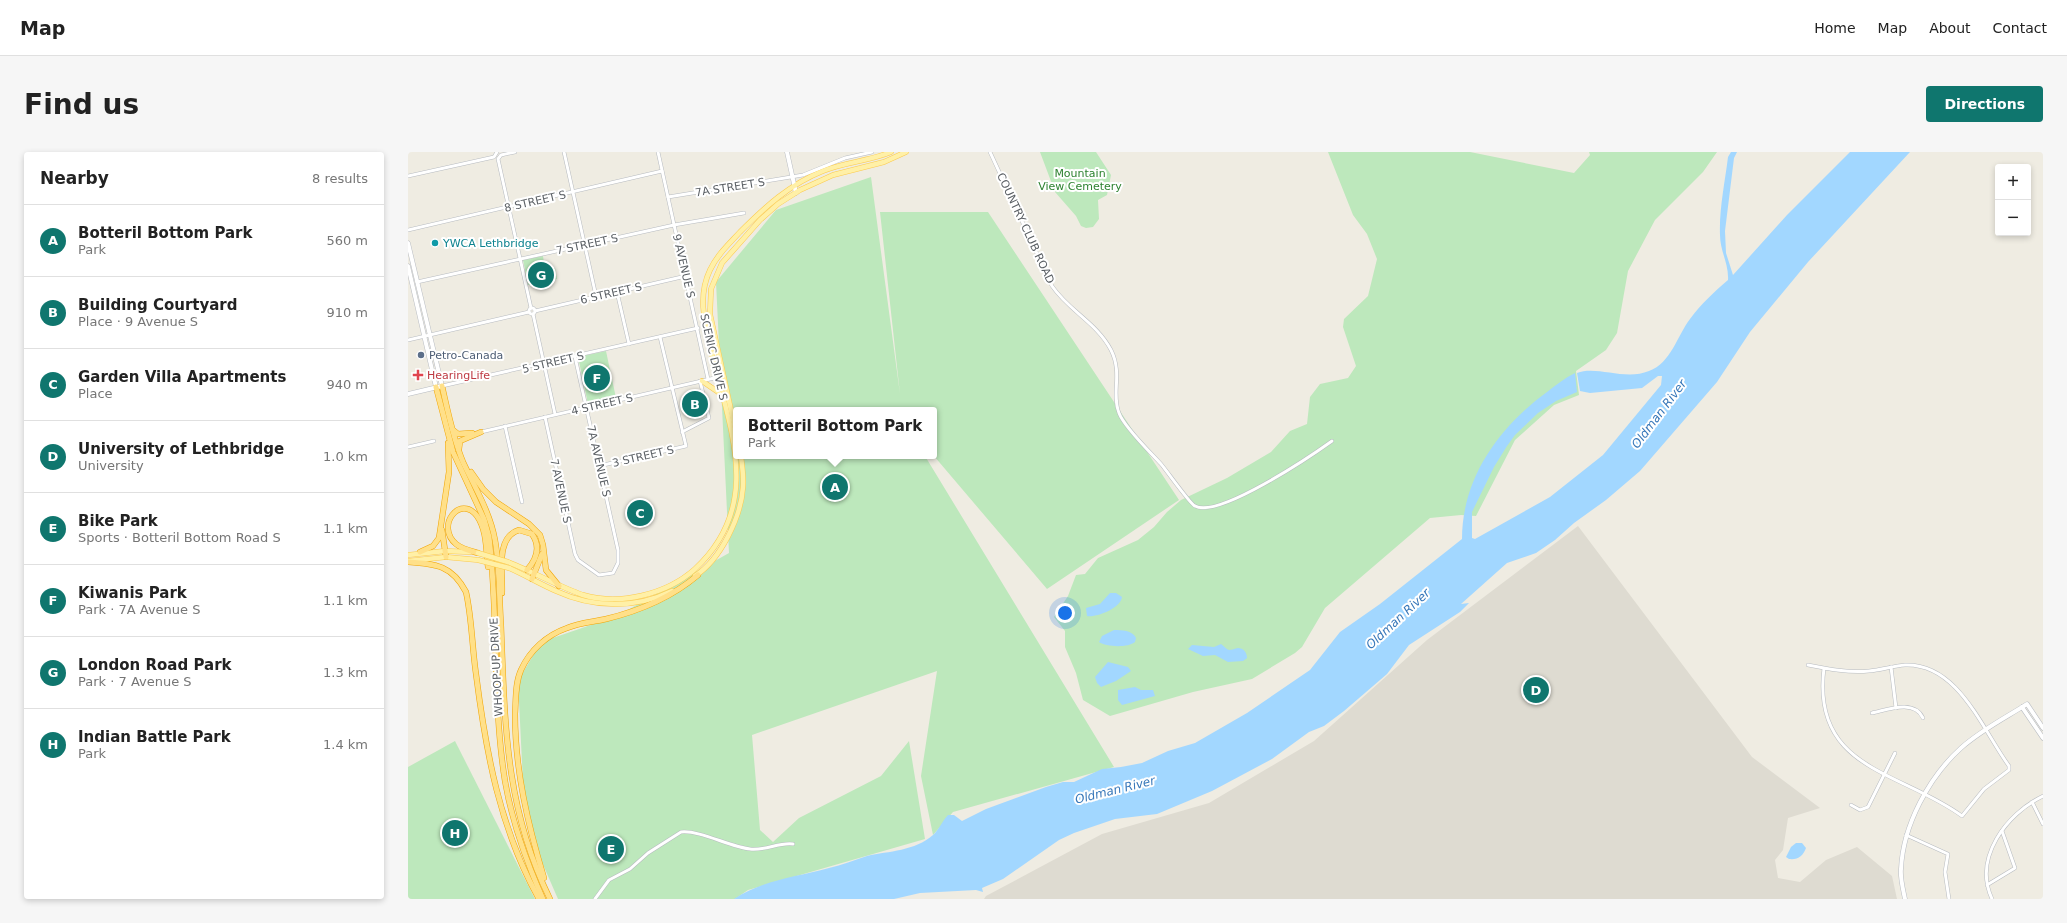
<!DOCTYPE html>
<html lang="en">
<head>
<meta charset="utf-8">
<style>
  :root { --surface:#fff; --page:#f6f6f6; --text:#222; --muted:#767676; --line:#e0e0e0; --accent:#0f766e }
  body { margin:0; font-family:"DejaVu Sans",sans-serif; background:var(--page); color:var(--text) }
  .controls { position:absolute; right:12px; top:12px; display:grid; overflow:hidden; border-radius:4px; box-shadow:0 2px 6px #0003 }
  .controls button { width:36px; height:36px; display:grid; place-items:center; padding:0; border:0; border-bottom:1px solid var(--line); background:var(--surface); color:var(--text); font:20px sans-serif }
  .you { position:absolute; left:657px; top:461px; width:14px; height:14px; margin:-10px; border:3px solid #fff; border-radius:50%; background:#1a73e8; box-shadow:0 0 0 6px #1a73e833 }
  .badge { display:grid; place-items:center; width:26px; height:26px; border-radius:50%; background:var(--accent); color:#fff; font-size:13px; font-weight:700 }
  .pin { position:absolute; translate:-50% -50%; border:2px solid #fff; box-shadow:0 1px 4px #0006 }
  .popup { position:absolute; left:325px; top:255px; width:204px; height:52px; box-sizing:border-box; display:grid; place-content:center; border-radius:4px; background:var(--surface); filter:drop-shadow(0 1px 3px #0005); font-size:13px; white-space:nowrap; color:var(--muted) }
  .popup b { font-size:15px; color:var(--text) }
  .popup::after { content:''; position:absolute; left:50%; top:100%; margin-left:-8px; border:8px solid transparent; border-top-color:var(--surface) }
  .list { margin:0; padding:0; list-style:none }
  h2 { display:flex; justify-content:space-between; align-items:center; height:52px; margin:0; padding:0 16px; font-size:17px }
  h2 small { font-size:13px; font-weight:400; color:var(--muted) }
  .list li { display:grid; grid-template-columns:26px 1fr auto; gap:12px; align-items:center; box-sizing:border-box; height:72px; padding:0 16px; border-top:1px solid var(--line) }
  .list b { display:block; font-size:15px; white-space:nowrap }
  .list p { margin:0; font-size:13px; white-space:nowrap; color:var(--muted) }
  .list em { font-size:13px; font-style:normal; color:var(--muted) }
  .map { position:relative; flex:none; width:1635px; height:747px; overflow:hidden; border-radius:4px }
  header { display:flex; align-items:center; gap:24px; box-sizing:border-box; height:56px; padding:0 20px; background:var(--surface); border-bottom:1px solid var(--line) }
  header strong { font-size:19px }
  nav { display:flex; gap:22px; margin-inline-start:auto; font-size:14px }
  .intro { display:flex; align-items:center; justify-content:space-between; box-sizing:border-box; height:96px; padding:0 24px }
  h1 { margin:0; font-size:28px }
  .button { padding:10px 18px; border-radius:4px; background:var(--accent); color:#fff; font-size:14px; font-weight:700 }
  main { display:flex; gap:24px; padding:0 24px }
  aside { flex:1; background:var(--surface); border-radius:4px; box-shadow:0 2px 6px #0003 }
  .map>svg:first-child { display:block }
  .education { fill:#dedbd1 }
  .green { fill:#bde8bc }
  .water { fill:#a2d7ff }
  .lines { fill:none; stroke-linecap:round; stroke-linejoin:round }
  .street-casing { stroke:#b7bbc0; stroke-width:4 }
  .secondary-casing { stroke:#b8bcc2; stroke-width:5 }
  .primary-casing { stroke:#fcca4d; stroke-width:5.5 }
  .highway-casing { stroke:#f1a400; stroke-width:6 }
  .street { stroke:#fff; stroke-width:3 }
  .secondary { stroke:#fff; stroke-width:4 }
  .primary { stroke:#fff0a7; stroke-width:4.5 }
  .highway { stroke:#ffe089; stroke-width:5 }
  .primary-bridge-casing { stroke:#fcca4d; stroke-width:5.5; stroke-linecap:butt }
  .primary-bridge { stroke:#fff0a7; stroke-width:4.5 }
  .culture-dot { fill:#0f9aa8; stroke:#fff; stroke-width:1.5 }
  .service-dot { fill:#5c6f8a; stroke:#fff; stroke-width:1.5 }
  .health-dot { fill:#e0444e; stroke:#fff; stroke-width:1.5 }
  .labels { text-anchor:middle; stroke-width:4; stroke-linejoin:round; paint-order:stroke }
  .park-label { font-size:11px; fill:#2d8230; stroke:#fff }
  .street-label { font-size:11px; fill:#5a5f64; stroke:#fff }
  .culture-label { font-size:11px; fill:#0d838f; stroke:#fff; text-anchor:start }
  .service-label { font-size:11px; fill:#4e5e75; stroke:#fff; text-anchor:start }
  .health-label { font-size:11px; fill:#be3a42; stroke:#fff; text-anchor:start }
  .water-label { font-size:12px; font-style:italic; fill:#3777b9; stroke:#fff }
</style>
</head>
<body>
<header>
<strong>Map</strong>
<nav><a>Home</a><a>Map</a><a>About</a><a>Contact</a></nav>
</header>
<div class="intro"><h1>Find us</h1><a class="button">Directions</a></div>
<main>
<aside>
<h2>Nearby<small>8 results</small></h2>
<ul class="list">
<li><span class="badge">A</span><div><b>Botteril Bottom Park</b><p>Park</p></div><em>560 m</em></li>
<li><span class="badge">B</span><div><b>Building Courtyard</b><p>Place · 9 Avenue S</p></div><em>910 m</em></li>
<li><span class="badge">C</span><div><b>Garden Villa Apartments</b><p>Place</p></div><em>940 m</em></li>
<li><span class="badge">D</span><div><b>University of Lethbridge</b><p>University</p></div><em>1.0 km</em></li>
<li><span class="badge">E</span><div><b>Bike Park</b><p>Sports · Botteril Bottom Road S</p></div><em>1.1 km</em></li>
<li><span class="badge">F</span><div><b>Kiwanis Park</b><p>Park · 7A Avenue S</p></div><em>1.1 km</em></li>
<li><span class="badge">G</span><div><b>London Road Park</b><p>Park · 7 Avenue S</p></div><em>1.3 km</em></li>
<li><span class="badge">H</span><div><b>Indian Battle Park</b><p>Park</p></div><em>1.4 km</em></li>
</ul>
</aside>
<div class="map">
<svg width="1635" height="747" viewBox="0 0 1635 747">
  <rect width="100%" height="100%" fill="#efece2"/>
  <!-- education -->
  <polygon class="education" points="1170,374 1344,605 1412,656 1380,666 1375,698 1367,708 1370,726 1392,730 1418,708 1449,695 1484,724 1489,747 576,747 578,744 694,682 801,651 906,589 1019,488"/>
  <!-- green -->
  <g class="green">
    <polygon points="632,0 688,0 703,23 699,43 690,48 691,67 685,75 678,76 673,74 668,64 647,40"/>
    <polygon points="920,0 1062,0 1166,21 1182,3 1181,0 1309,0 1295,20 1247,68 1220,119 1209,181 1198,198 1168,219 1171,243 1146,253 1107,288 1068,364 1053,363 1022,366 917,456 894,495 887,501 844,527 785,540 702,564 675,548 668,521 657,495 657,479 646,465 660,444 668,423 677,422 690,406 730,388 746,375 759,360 773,348 819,326 863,300 882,279 899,272 902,245 912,232 940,226 948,214 935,175 936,167 960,144 969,107 959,82 945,63"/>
    <polygon points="463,25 492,242 472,60 580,60 771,348 639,437 526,304 526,258 328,258 328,304 517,304 706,615 545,660 525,683 513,624 529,519 344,583 352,678 365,690 391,666 473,624 501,589 517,687 340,738 327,747 150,747 133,708 116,651 110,529 133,490 209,464 321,401 308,130 368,58"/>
    <polygon points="135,104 137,118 147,116 149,127 120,133 115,108"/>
    <polygon points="198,199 208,246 180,252 170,205"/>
    <polygon points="47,589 127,747 0,747 0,615"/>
  </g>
  <!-- water -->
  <g class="water">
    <path d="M1323,0H1329L1326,6L1317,79L1318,101L1325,123L1379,63L1442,0H1502L1400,110L1342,180L1309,230L1232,319L1198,348L1166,371L1147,388L1128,401L1099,411L1053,452L1061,451L1052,460L1001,493L979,522L936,559L916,574L901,580L864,607L804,639L749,662L707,667L666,681L651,688L595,727L574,736L575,740L568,738L512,741L486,747H326C355,728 388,725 421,716C434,713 446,708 459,704C481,699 507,699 525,683C531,678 534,669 540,663H546L554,669L578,657L638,635L655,630H666L694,617L713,615L734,611L760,599L787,591L839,561L902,518L932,480L972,452L1054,387C1054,326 1091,275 1139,240C1148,233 1157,226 1167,221L1169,240L1148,249L1130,261L1107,283L1099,294L1086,315L1064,360V386L1067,387L1142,345L1195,303L1253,233L1254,224H1250L1234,236L1182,241L1172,239L1169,221C1188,213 1217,229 1241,219C1263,211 1269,184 1282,167C1293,152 1306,140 1320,128C1321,112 1312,99 1312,83C1311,57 1317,30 1320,5Z"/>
    <path d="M702,441H708L714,445C713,456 688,466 679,464L678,456L692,452Z"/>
    <path d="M706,478C714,478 724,478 728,486L727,490C720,496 698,495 691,490L694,484Z"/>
    <path d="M813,492C822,499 818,499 830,496C835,496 839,500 839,506L835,509L820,510L807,503L795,504L780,497L784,493L806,495Z"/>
    <polygon points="700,510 720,515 723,519 708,529 693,535 689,531 687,525"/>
    <polygon points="727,535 733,538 745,538 747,544 714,553 710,548 710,538"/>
    <path d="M1388,691H1394L1398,696C1395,704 1390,708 1381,707L1378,705L1383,695Z"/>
  </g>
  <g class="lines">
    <defs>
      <g id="street">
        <polyline points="107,0 93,3 90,7 123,156"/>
        <polyline points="156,0 188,144"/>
        <polyline points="250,0 300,227"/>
        <path d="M582,0L644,134C661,159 689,171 703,198C715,222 703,241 711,261C716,275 742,300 753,312C759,319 782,352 787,354C810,367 903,304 924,289"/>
        <polyline points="0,24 86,5 89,0"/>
        <polyline points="260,45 395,23 437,6 464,0"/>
        <polyline points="0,78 254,19"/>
        <polyline points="9,130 266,73 336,61"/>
        <polyline points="209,140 221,192"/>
        <circle cx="124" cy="159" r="3"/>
        <polyline points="127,159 278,124"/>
        <polyline points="125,162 147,262"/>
        <polyline points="0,188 121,160"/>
        <polyline points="34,234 290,176"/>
        <polyline points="137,265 167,402 170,408 191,423 205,421 210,411 210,398 167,205"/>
        <polyline points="97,274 114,350"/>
        <polyline points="73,280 315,224"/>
        <polyline points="274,280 301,266 292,229"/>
        <polyline points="0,295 26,289"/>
        <polyline points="191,314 278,294 252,185"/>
        <path d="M1400,513C1420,517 1441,521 1461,519C1473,518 1485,514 1497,513C1550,511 1574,577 1601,614V618L1576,637L1554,664C1493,619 1403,618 1416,516"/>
        <polyline points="1483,515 1488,556"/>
        <path d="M1464,561C1479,558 1506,547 1515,566"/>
        <polyline points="1624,650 1635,672"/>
        <polyline points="1443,653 1452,658 1460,655 1487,601"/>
        <polyline points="1498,683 1540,702 1537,720 1541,747"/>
        <polyline points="1579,733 1607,716 1594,679"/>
        <path d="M187,747L201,728L222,717L240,701L273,680C292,678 322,695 342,697C357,699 371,690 385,692"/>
        <path d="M1584,747C1565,706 1598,662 1635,644"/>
      </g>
      <g id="secondary">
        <polyline points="379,0 388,41"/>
        <polyline points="0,91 34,234 0,242"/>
        <polyline points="0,114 28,235"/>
        <polyline points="1614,555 1635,586"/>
        <path d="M1497,747C1495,737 1492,726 1493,717C1495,673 1521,625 1553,596C1573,578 1597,566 1619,552L1635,576"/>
      </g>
      <g id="primary">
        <polyline points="294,229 313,242"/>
        <polyline points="328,281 302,162 303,137 314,111 352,68 370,52 392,38 425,23 476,10 498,0"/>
        <polyline points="0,403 37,399 62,400"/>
        <polyline points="0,409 38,405 70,408"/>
        <path d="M100,410C126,420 149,434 175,443C212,454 259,442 287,417C358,351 320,273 302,194C296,168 290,143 302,118C309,103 321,92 332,80C357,55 382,32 415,19C437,10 462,9 483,0"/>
        <path d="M101,416C117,423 132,432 148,439C185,456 227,457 264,439"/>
        <path d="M287,424C313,407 333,365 335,335C336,325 334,314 333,304"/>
      </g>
      <g id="highway">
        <path d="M34,234C40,260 45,286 55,310C67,336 82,360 87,388C92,416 91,445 93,473C97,572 97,656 142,747"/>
        <path d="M28,235L45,300L76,367L81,385C91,466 84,549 97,629C104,670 118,709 135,747"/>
        <polyline points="45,278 50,282 64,281"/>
        <polyline points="51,297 52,289 73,280"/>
        <polyline points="63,320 75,337 88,350 121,372 132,383 135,393 138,418 151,434"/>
        <polyline points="34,378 38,405"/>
        <polyline points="12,400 25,394 31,386 41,320 40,291"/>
        <path d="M70,401C63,399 54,397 48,392C27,374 52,342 69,364C79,378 78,399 80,415"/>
        <path d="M0,410C28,412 44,413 58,440C64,467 64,495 68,522C78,601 92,677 131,747"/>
        <polyline points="124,427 134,402"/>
        <path d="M94,441C95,422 87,385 111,378L124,382C133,395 129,407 119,418"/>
        <path d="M136,726C120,673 107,619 107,562C108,548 107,531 113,518C122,498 139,483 159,476C171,471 185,470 198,467C231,459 264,445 290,423"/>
      </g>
    </defs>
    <!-- street casing -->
    <use href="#street" class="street-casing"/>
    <!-- secondary casing -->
    <use href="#secondary" class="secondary-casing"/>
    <!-- primary casing -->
    <use href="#primary" class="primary-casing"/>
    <!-- highway casing -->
    <use href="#highway" class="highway-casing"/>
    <!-- street -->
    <use href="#street" class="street"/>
    <!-- secondary -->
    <use href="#secondary" class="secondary"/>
    <!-- primary -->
    <use href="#primary" class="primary"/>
    <!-- highway -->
    <use href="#highway" class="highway"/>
    <defs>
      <g id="primary-bridge">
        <polyline points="70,401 100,410"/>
        <polyline points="70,408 101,416"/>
      </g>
    </defs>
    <!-- primary-bridge casing -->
    <use href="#primary-bridge" class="primary-bridge-casing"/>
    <!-- primary-bridge -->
    <use href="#primary-bridge" class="primary-bridge"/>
  </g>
  <!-- markers -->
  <circle class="culture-dot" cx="27" cy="91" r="4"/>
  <circle class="service-dot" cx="13" cy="203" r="4"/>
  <path class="health-dot" d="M8 217h4v4h4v4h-4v4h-4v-4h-4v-4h4z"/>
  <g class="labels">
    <!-- park labels -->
    <g class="park-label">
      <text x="672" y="25">Mountain<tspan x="672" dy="13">View Cemetery</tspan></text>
    </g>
    <!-- street labels -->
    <g class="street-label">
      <text transform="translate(322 35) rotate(-9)" y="4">7A STREET S</text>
      <text transform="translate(127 49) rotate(-13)" y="4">8 STREET S</text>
      <text transform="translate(618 76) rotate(65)" y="4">COUNTRY CLUB ROAD</text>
      <text transform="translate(179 92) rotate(-12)" y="4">7 STREET S</text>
      <text transform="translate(276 114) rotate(77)" y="4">9 AVENUE S</text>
      <text transform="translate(203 141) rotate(-13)" y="4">6 STREET S</text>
      <text transform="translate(306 205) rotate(77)" y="4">SCENIC DRIVE S</text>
      <text transform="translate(145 210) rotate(-13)" y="4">5 STREET S</text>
      <text transform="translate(194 252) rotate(-13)" y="4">4 STREET S</text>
      <text transform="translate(235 304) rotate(-13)" y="4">3 STREET S</text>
      <text transform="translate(191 309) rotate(77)" y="4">7A AVENUE S</text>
      <text transform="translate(153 339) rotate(78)" y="4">7 AVENUE S</text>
      <text transform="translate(88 515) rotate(-93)" y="4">WHOOP-UP DRIVE</text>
    </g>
    <!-- culture labels -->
    <g class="culture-label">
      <text x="35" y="95">YWCA Lethbridge</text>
    </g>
    <!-- service labels -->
    <g class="service-label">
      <text x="21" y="207">Petro-Canada</text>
    </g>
    <!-- health labels -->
    <g class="health-label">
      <text x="19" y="227">HearingLife</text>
    </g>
    <!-- water labels -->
    <g class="water-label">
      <text transform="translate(1251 262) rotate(-53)" y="4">Oldman River</text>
      <text transform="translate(990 467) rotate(-43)" y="4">Oldman River</text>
      <text transform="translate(707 638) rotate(-14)" y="4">Oldman River</text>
    </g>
  </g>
</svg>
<div class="controls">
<button>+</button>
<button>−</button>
</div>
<div class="you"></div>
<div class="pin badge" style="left:427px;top:335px">A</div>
<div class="popup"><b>Botteril Bottom Park</b>Park</div>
<div class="pin badge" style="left:287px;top:252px">B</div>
<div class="pin badge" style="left:232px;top:361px">C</div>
<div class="pin badge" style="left:1128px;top:538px">D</div>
<div class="pin badge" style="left:203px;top:697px">E</div>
<div class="pin badge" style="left:189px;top:226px">F</div>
<div class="pin badge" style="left:133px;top:123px">G</div>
<div class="pin badge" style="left:47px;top:681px">H</div>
</div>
</main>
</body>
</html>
